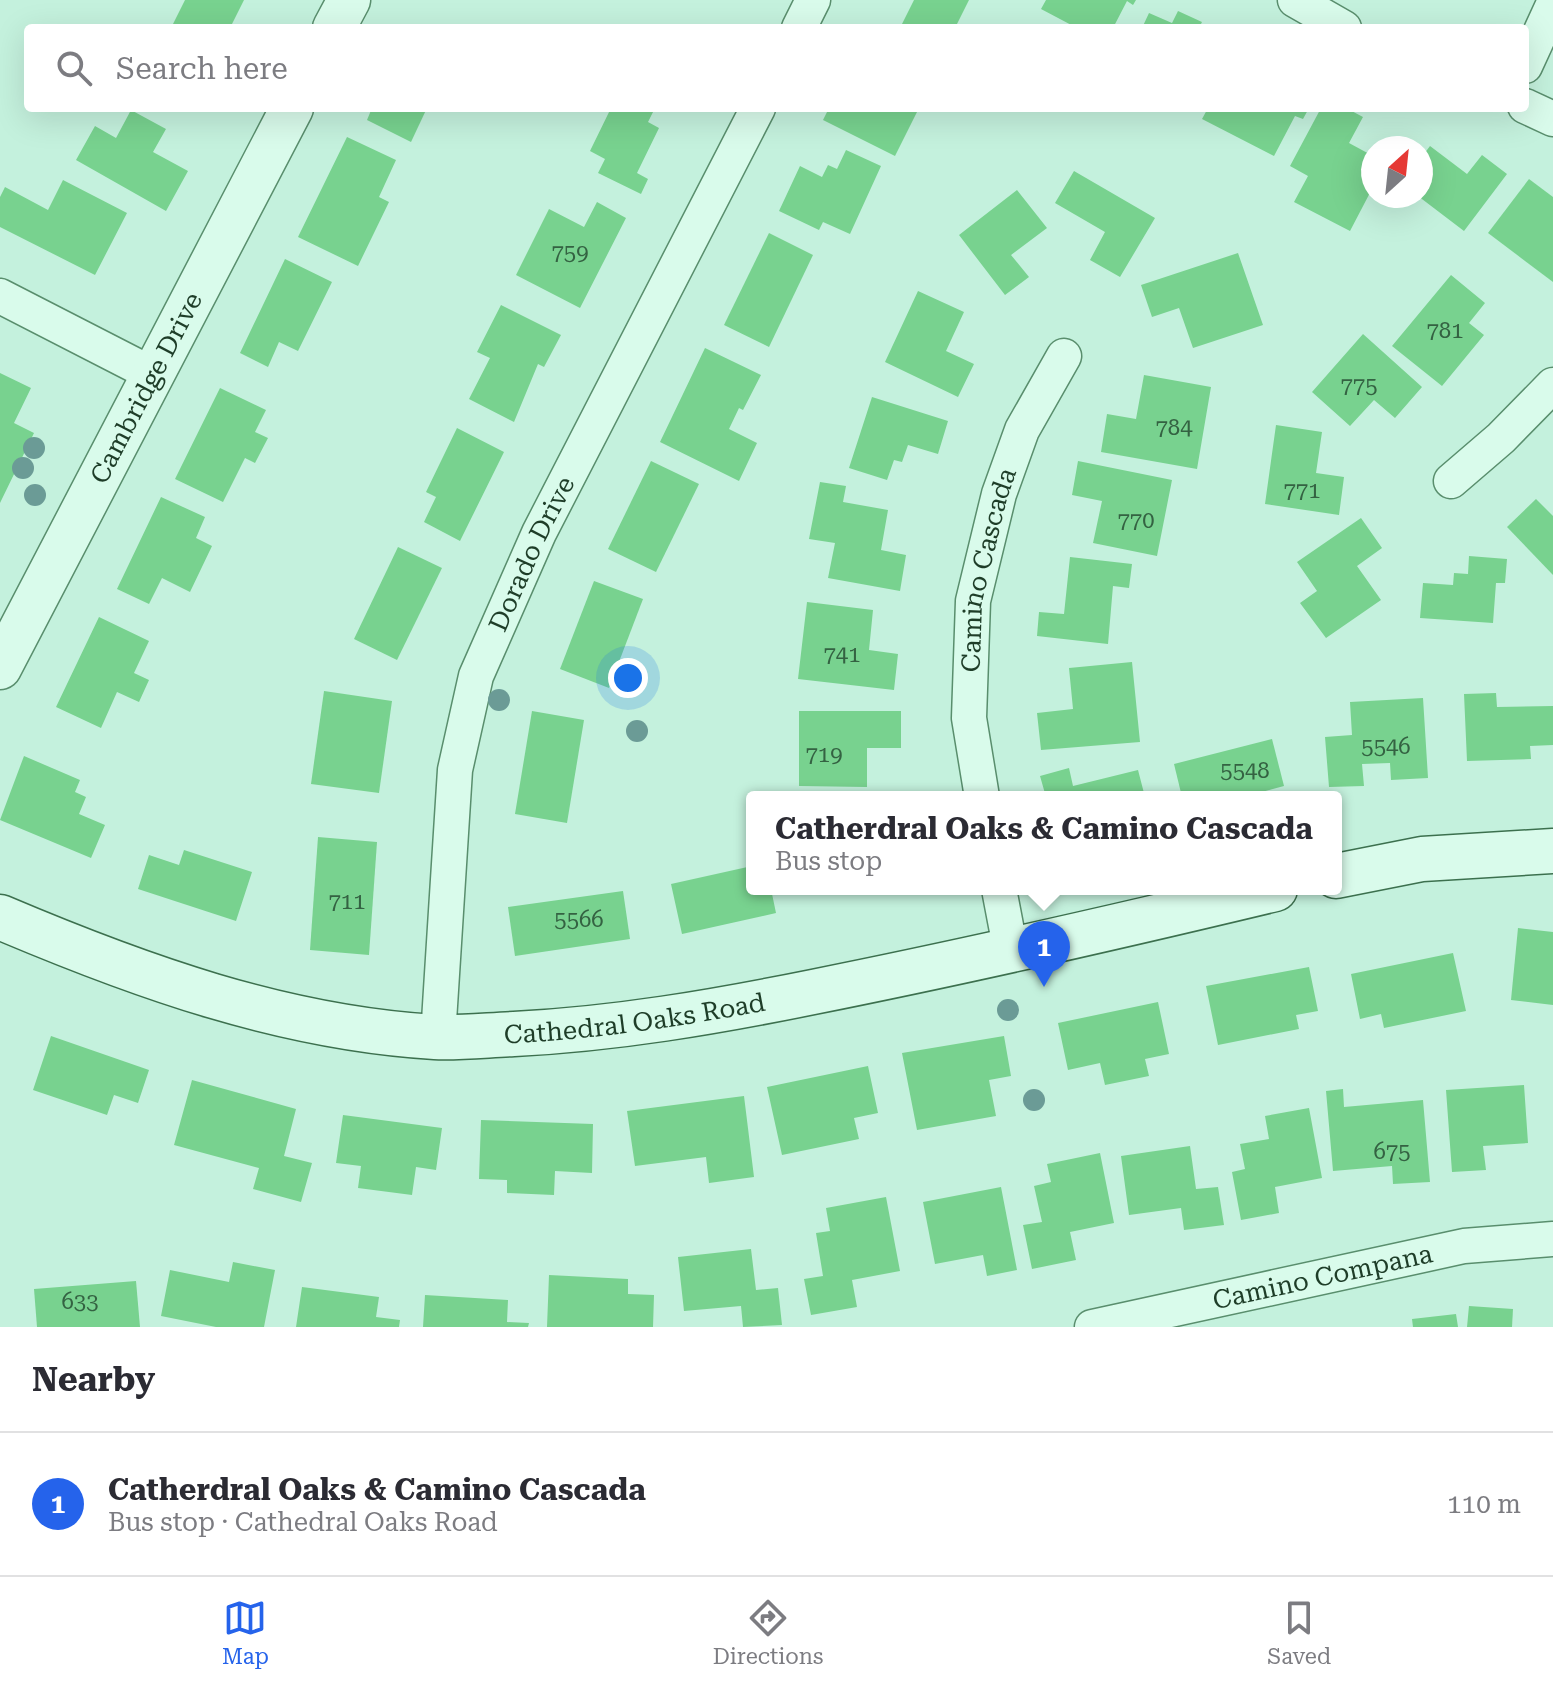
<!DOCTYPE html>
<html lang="en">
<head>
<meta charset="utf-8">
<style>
  :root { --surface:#fff; --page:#f2f2f3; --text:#2b2b33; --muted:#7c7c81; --line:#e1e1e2; --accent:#2563eb }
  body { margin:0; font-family:"Roboto Serif",serif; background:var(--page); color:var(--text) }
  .compass { position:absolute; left:1361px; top:136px; width:72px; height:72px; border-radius:50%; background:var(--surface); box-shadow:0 8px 32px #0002; rotate:27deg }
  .you { position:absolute; left:628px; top:678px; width:28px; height:28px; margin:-20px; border:6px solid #fff; border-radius:50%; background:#1a73e8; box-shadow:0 0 0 12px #1a73e833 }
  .badge { display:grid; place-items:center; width:52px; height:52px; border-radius:50%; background:var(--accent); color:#fff; font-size:26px; font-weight:700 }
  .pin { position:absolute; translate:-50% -66px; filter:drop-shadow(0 2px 4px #0008) }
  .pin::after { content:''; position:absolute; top:42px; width:28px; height:24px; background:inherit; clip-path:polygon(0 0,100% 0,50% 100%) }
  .popup { position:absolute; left:746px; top:791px; width:596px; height:104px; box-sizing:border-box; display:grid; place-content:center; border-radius:8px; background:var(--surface); filter:drop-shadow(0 2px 6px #0005); font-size:26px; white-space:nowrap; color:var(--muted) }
  .popup b { font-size:30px; color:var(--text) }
  .popup::after { content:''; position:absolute; left:50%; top:100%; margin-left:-16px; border:16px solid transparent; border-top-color:var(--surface) }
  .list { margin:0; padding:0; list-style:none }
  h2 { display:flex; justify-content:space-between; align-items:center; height:104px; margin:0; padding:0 32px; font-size:34px }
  h2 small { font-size:26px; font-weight:400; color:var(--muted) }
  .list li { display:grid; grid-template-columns:52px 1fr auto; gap:24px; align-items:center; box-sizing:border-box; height:144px; padding:0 32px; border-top:2px solid var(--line) }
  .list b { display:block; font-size:30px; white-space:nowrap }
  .list p { margin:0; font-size:26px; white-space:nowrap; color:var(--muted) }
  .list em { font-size:26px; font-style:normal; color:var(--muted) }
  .icon { flex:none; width:44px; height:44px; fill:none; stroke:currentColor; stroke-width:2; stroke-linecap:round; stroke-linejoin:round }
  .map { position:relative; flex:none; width:1553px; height:1327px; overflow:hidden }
  .search { position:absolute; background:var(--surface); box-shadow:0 8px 32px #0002; left:24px; right:24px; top:24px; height:88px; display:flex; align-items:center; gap:20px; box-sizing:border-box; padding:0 28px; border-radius:8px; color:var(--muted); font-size:30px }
  .sheet { height:248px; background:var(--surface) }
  nav { display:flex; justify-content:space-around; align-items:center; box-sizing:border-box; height:112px; border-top:2px solid var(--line); background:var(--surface); font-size:22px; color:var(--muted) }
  nav a { display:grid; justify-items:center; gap:4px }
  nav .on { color:var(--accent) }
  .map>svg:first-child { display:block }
  .building { fill:#78d28f }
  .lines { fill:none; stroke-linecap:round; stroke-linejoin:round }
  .minor-casing { stroke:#598e6d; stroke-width:37 }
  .tertiary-casing { stroke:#598e6d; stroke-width:45 }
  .secondary-casing { stroke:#3c704e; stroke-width:47 }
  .minor { stroke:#d9fbeb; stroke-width:34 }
  .tertiary { stroke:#d9fbeb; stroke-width:42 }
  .secondary { stroke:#d9fbeb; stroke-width:44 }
  .tree { fill:#6b9b96 }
  .labels { text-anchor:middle; stroke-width:8; stroke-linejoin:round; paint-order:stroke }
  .number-label { font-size:22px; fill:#346242 }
  .street-label { font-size:26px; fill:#1e3d28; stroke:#d5f8e8 }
</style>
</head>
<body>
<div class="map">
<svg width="1553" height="1327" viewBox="0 0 1553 1327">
  <rect width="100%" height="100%" fill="#c4f1dd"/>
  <!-- building -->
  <g class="building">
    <polygon points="185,0 244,0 230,28 171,28"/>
    <polygon points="914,0 969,0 955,28 900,28"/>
    <polygon points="1046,0 1136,0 1133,5 1127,1 1113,28 1077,28 1041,9"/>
    <polygon points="1178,11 1202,22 1199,28 1142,28 1149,13 1172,23"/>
    <polygon points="372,108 427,108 411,142 367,120"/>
    <polygon points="611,108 655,108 648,122 659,128 637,173 648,179 641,194 598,173 605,159 590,151"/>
    <polygon points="829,108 919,108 895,156 823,120"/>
    <polygon points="1208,108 1309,108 1303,119 1295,116 1274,156 1202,119"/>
    <polygon points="1321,108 1346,108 1363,117 1349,143 1373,156 1373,187 1350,231 1294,202 1308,176 1290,166"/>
    <polygon points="131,110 166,129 153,152 188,171 166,211 76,160 95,126 116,138"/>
    <polygon points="347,137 396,160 379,197 389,202 358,266 298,237"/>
    <polygon points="1430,146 1467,174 1482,155 1507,174 1464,231 1418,196 1421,196 1421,158"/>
    <polygon points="846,150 881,166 850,234 823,222 819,230 779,211 800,166 822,177 828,165 837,169"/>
    <polygon points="1074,171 1155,218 1120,277 1090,260 1105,232 1055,203"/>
    <polygon points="1529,179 1553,197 1553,282 1488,233"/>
    <polygon points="63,180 127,213 95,275 0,227 0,197 5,187 48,210"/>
    <polygon points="1017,190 1047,228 1011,255 1029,277 1005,295 959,235"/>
    <polygon points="597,202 626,218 580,308 516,275 549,209 584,227"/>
    <polygon points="769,233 813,255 769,347 724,325"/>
    <polygon points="1238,253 1263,325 1193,348 1179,308 1152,317 1141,285"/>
    <polygon points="285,259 332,282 298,351 279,342 268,367 240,353"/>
    <polygon points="1451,275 1485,303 1469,323 1484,335 1442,386 1392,346"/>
    <polygon points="918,291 964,312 946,351 974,364 958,397 885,362"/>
    <polygon points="501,305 561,335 544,367 538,364 514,422 469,399 490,358 477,352"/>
    <polygon points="1363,334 1422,387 1395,418 1374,400 1350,426 1312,392"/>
    <polygon points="705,348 761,375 743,410 739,408 729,429 757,443 739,481 660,442"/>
    <polygon points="0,373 31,388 14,423 34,433 0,503"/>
    <polygon points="1144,375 1211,387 1197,469 1101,452 1107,414 1136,419"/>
    <polygon points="220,388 266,410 255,432 268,438 255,463 245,458 223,502 175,479"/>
    <polygon points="872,397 948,421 938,454 908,445 902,462 894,460 887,480 849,468"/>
    <polygon points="1276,425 1322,432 1316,473 1344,477 1339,515 1265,504"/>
    <polygon points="457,428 504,452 460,541 424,522 436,497 426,492"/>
    <polygon points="651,461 699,484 656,572 608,549"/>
    <polygon points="1078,461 1172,480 1157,556 1093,543 1102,501 1072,495"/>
    <polygon points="820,482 846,486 843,502 888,510 881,550 906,555 900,591 828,578 835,543 809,539"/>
    <polygon points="161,497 205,517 196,538 212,546 190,592 162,578 149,604 117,589"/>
    <polygon points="1536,499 1553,516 1553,575 1507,527"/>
    <polygon points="1361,518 1382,548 1357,566 1381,600 1326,638 1300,603 1317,591 1297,562"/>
    <polygon points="398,547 442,568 397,660 354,639"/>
    <polygon points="1469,556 1507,559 1505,583 1496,583 1493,623 1420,618 1423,583 1453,585 1454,573 1468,574"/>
    <polygon points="1070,557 1132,564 1129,588 1113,586 1108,644 1037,636 1039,612 1064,614"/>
    <polygon points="594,581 643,599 609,688 560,669"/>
    <polygon points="807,602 873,610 869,650 898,654 894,690 798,679"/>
    <polygon points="99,617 149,641 134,673 149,680 139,702 117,692 101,728 56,707"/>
    <polygon points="1132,662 1140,742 1041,750 1037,713 1073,709 1069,668"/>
    <polygon points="324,691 392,701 379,793 311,784"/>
    <polygon points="1496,693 1497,707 1553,706 1553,745 1530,746 1531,759 1467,761 1464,694"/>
    <polygon points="1423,698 1428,778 1391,780 1390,763 1362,764 1364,786 1329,787 1325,737 1352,735 1350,702"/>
    <polygon points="532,711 584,720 567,823 515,814"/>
    <polygon points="799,711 901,711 901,748 867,748 867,787 799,786"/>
    <polygon points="1272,739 1284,786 1243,797 1182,797 1174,764"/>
    <polygon points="24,756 80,780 75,792 86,797 79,814 105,825 91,858 0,820"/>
    <polygon points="1069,768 1073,786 1138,770 1145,797 1046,797 1040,776"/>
    <polygon points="318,837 377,842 369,955 310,950"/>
    <polygon points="184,850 252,872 236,921 138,889 149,855 179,865"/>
    <polygon points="752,866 752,889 771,889 776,913 682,934 671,884"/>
    <polygon points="828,889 848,889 849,890 829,895"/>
    <polygon points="623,891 630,939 515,956 508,907"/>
    <polygon points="1518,928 1553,932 1553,1005 1511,1000"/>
    <polygon points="1453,953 1466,1011 1384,1028 1381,1014 1360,1019 1351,974"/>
    <polygon points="1309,967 1318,1011 1296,1015 1299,1029 1218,1045 1206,986"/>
    <polygon points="1158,1002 1169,1054 1145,1059 1149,1076 1105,1085 1100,1063 1068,1070 1058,1023"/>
    <polygon points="51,1036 149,1070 138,1103 114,1095 107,1115 33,1090"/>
    <polygon points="1004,1036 1011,1076 989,1080 996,1116 917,1130 902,1053"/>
    <polygon points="868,1066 878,1113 854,1118 859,1139 782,1155 767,1087"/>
    <polygon points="192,1080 296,1109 284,1156 312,1163 301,1202 253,1189 259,1168 174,1145"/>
    <polygon points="1524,1085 1528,1143 1483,1146 1486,1170 1452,1172 1446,1090"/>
    <polygon points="1343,1089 1344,1107 1423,1100 1430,1182 1393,1184 1392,1166 1333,1171 1326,1091"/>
    <polygon points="744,1096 754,1177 709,1183 706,1157 635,1166 627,1111"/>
    <polygon points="1309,1108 1322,1178 1275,1187 1279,1213 1241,1220 1232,1172 1245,1169 1240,1144 1269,1139 1265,1116"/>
    <polygon points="343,1115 442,1128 436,1170 416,1167 412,1195 358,1188 361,1166 336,1163"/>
    <polygon points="481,1120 593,1124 592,1173 555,1171 554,1195 507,1193 507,1180 479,1179"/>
    <polygon points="1190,1146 1196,1189 1218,1187 1224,1225 1184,1230 1181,1208 1129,1215 1121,1156"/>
    <polygon points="1100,1153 1114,1223 1070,1232 1076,1260 1032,1269 1023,1225 1042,1222 1034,1186 1051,1182 1047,1164"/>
    <polygon points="1001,1187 1017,1270 987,1276 983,1255 935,1264 923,1202"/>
    <polygon points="886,1197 900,1271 852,1280 857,1307 811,1315 804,1279 823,1276 816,1233 830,1231 826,1208"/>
    <polygon points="751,1249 756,1290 778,1288 782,1325 743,1327 741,1306 684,1311 678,1257"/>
    <polygon points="233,1262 275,1270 264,1327 216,1327 161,1316 170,1270 229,1282"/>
    <polygon points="549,1275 628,1279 628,1294 654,1295 653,1327 547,1327"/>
    <polygon points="136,1281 140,1327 37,1327 34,1289"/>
    <polygon points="302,1287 379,1297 376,1317 400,1320 399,1327 296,1327"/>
    <polygon points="425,1295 508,1300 507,1322 529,1323 528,1327 423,1327"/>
    <polygon points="1469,1306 1513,1309 1512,1327 1467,1327"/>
    <polygon points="1456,1314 1458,1327 1413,1327 1412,1319"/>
  </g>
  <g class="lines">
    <defs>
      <g id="minor">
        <polyline points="1295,0 1344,28"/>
        <polyline points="799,28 813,0"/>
        <polyline points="1525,66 1553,5"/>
        <polyline points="1525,106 1553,119"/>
        <polyline points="0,296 152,374"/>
        <polyline points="1451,481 1501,438 1553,385"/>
        <path id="s1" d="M982,797L969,718L973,601L999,494L1022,430L1064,356"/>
        <polyline points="999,889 1011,952"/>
        <path id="s2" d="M438,1037L455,770L476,676L539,533L758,108"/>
        <path id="s3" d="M1092,1327L1464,1246L1553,1239"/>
      </g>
      <g id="tertiary">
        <polyline points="334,28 349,0"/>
        <path id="s4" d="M0,668L292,108"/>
      </g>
      <g id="secondary">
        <polyline points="1336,876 1422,859 1553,851"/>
        <path id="s5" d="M0,917C139,976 283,1028 435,1037C461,1038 488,1035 514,1034C615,1029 714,1012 813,992C968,961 1121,926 1275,889"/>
      </g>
    </defs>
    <!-- minor casing -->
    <use href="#minor" class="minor-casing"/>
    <!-- tertiary casing -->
    <use href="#tertiary" class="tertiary-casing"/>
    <!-- secondary casing -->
    <use href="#secondary" class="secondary-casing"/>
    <!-- minor -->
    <use href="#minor" class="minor"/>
    <!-- tertiary -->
    <use href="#tertiary" class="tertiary"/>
    <!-- secondary -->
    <use href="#secondary" class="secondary"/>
  </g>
  <!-- trees -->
  <g class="tree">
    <circle cx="34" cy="448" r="11"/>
    <circle cx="23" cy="468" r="11"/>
    <circle cx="35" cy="495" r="11"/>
    <circle cx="499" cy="700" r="11"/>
    <circle cx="637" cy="731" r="11"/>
    <circle cx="1008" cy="1010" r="11"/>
    <circle cx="1034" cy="1100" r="11"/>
  </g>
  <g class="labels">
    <!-- number labels -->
    <g class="number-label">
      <text x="570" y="260">759</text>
      <text x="1445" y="338">781</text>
      <text x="1359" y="393">775</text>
      <text x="1174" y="435">784</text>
      <text x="1302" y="498">771</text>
      <text x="1136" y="528">770</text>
      <text x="842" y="662">741</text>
      <text x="1386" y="754">5546</text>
      <text x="824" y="762">719</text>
      <text x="1245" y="778">5548</text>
      <text x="347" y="909">711</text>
      <text x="579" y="927">5566</text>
      <text x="1392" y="1159">675</text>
      <text x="80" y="1309">633</text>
    </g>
    <!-- street labels -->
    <g class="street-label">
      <text dy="9" stroke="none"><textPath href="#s4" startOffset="316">Cambridge Drive</textPath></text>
      <text dy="9" stroke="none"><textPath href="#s2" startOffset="498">Dorado Drive</textPath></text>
      <text dy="9" stroke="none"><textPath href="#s1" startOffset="230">Camino Cascada</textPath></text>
      <text dy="9" stroke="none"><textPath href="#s5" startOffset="654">Cathedral Oaks Road</textPath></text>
      <text dy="9" stroke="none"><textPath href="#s3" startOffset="236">Camino Compana</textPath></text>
    </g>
  </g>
</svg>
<svg class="compass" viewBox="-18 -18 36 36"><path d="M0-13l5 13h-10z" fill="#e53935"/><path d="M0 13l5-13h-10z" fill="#7c7c81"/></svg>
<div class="you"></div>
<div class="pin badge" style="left:1044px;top:987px">1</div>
<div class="popup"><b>Catherdral Oaks &amp; Camino Cascada</b>Bus stop</div>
<div class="search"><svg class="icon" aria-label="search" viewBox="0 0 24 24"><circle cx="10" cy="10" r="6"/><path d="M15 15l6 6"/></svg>Search here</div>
</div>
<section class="sheet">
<h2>Nearby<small></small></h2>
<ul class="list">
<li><span class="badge">1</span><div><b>Catherdral Oaks &amp; Camino Cascada</b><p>Bus stop · Cathedral Oaks Road</p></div><em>110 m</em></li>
</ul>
</section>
<nav>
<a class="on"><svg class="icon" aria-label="map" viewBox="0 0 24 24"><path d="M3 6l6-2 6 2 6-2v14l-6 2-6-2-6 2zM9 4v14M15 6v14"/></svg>Map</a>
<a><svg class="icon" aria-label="directions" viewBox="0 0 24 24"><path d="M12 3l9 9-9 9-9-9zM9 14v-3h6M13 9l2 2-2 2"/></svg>Directions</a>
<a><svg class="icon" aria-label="saved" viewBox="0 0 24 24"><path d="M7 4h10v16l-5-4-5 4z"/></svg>Saved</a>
</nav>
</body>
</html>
